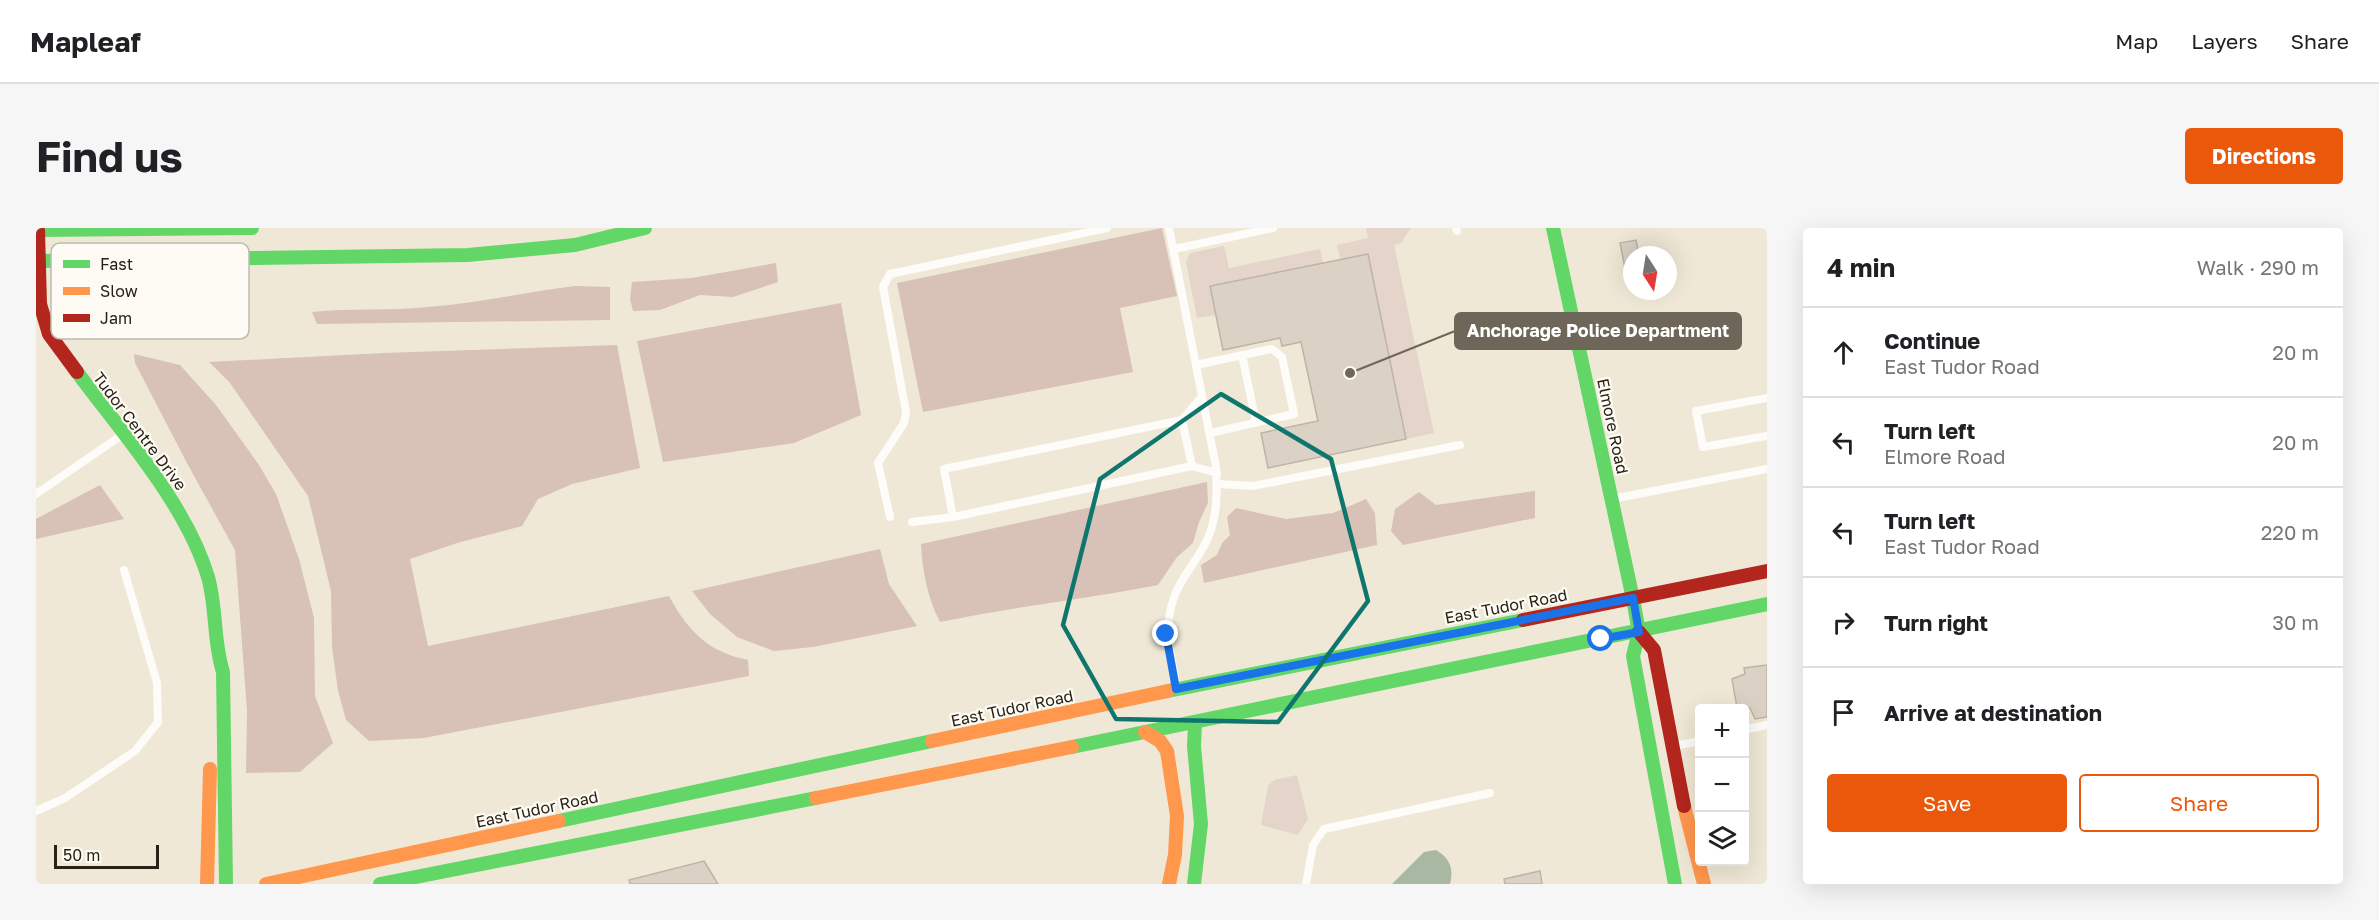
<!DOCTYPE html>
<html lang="en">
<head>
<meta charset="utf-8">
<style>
  :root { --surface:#fff; --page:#f6f6f6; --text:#202124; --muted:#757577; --line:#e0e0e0; --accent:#ea580c }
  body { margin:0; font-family:"Golos Text",sans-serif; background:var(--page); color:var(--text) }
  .controls { position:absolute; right:18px; bottom:18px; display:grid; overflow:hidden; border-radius:6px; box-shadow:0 6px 24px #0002 }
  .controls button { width:54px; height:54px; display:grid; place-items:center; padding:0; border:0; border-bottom:2px solid var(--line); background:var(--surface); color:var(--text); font:30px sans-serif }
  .compass { position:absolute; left:1587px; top:18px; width:54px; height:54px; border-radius:50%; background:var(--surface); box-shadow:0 6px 24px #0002; rotate:168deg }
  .scale { position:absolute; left:18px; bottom:15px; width:105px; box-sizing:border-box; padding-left:6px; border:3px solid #282216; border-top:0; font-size:16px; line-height:21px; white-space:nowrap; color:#282216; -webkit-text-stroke:4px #fdfbf4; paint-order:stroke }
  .stop { position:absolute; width:18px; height:18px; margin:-14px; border:4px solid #1a73e8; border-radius:50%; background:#fff }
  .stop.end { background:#1a73e8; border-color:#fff; box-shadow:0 2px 6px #0008 }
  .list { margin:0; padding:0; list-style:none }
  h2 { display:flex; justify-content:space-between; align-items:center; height:78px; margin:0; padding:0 24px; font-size:26px }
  h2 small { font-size:20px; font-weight:400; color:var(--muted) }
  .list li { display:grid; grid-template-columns:39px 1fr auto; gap:18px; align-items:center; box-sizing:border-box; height:90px; padding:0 24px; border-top:2px solid var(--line) }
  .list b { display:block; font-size:22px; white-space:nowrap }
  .list p { margin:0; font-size:20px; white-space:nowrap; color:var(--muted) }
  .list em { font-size:20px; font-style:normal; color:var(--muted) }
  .actions { display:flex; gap:12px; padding:18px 24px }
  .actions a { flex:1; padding:14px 0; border:2px solid var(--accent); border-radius:6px; text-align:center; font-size:21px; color:var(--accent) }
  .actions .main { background:var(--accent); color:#fff }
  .icon { flex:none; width:33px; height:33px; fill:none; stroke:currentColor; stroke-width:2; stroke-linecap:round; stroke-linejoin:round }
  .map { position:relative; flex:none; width:1731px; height:656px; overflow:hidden; border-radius:6px }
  header { display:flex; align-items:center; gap:36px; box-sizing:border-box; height:84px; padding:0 30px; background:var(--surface); border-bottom:2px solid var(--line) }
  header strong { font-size:28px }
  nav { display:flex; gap:33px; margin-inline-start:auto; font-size:21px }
  .intro { display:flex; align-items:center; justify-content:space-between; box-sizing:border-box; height:144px; padding:0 36px }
  h1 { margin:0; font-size:42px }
  .button { padding:15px 27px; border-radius:6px; background:var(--accent); color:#fff; font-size:21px; font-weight:700 }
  main { display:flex; gap:36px; padding:0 36px }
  aside { flex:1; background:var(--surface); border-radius:6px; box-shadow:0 6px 24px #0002 }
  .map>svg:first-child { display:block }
  .green { fill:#e5d4ca }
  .forest { fill:#d8c1b6 }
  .water { fill:#a9b8a3 }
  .building { fill:#dbd1c5; stroke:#bdb4a8; stroke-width:1.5 }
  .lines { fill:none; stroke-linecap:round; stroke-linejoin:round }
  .lane { stroke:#fdfcf9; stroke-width:8 }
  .fast { stroke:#63d668; stroke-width:14 }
  .slow { stroke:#ff974d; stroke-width:14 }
  .jam { stroke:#b3261e; stroke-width:14 }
  .route { stroke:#1a73e8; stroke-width:8 }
  .marked { fill:none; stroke:#0f766e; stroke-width:4.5; stroke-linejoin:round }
  .labels { text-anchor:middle; stroke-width:4.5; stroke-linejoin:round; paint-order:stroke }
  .street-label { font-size:16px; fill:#282216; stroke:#fdfbf4 }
  .key { fill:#fdfbf4; stroke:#bdbab1; stroke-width:1.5 }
  .key-label { font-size:16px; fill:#282216 }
  .leader { fill:none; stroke:#6e6759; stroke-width:2 }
  .callout-dot { fill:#6e6759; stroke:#fdfbf4; stroke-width:2 }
  .callout { fill:#6e6759; stroke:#6e6759; stroke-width:2 }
  .callout-label { font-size:18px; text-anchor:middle; font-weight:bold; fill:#fff }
</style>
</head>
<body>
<header>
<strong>Mapleaf</strong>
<nav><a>Map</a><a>Layers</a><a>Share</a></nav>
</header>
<div class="intro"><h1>Find us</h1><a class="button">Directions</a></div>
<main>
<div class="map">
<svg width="1731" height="656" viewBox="0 0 1731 656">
  <rect width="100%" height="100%" fill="#f0e8d6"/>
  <!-- green -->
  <g class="green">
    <polygon points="1330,0 1375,0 1365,15 1358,17 1398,205 1370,211 1332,26 1304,31 1301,17 1332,10"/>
    <polygon points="1188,18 1193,40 1284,21 1287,35 1175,58 1180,87 1161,90 1150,34 1154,25"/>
    <polygon points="1261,547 1272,591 1262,607 1225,597 1232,558 1238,552"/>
  </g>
  <!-- forest -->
  <g class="forest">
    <polygon points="1126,0 1141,68 1084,80 1097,144 887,184 861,55"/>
    <polygon points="740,35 742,54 697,69 664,67 624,82 597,83 594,71 596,54 656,50"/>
    <path d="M539,58L574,59V92L281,96L276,84C315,80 354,83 392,79C442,75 490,64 539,58Z"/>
    <polygon points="805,75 825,187 758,215 627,234 601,113"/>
    <path d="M581,117L604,240L536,256L502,271L486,298L421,315L374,331L392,418L633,368C652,403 672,424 712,432L713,448L388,510L333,513L310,492L302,463L296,419L295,363L272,268L194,155L173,134L348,125Z"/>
    <polygon points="98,126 144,137 180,177 223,237 240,266 263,331 278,390 279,468 297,515 264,544 210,545 211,483 199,322 152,237 99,135"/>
    <path d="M1171,254L1172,275L1163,294L1157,315L1141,329L1122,357C1050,371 976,379 904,394C892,372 886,341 885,316Z"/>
    <polygon points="64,257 88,291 0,311 0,291"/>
    <polygon points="1499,263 1499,290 1367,317 1355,303 1359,281 1383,264 1400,277"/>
    <polygon points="1330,271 1339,285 1341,317 1168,355 1165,337 1181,327 1186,315 1194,307 1191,289 1200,280 1250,291 1297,285"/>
    <polygon points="844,321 853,356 881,398 777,419 738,423 701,409 674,386 656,363"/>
  </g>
  <!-- water -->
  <path class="water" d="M1400,622C1414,630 1418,641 1414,656H1356L1388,624Z"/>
  <!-- building -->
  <g class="building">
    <polygon points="1600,12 1603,27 1596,27 1596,49 1591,50 1584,15"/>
    <polygon points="1332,26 1370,211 1232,240 1225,205 1282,193 1265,114 1246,118 1244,110 1187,122 1174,58"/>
    <polygon points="1731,437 1731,489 1719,491 1714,480 1701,480 1696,451 1709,446 1708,440"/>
    <polygon points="668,633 682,656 594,656 593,652"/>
    <polygon points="1504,643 1506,656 1469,656 1468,651"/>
  </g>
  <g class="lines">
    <!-- lane -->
    <g class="lane">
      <path d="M1133,0L1180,239C1181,265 1182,288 1171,312C1161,334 1142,352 1136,376C1126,412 1137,425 1140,458"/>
      <polyline points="1420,0 1421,3"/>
      <polyline points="1138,21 1237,0"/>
      <polyline points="1206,127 1220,194"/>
      <polyline points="1160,137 1236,121 1246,129 1258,186 1174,205"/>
      <polyline points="1731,170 1660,183 1667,219 1731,208"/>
      <polyline points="1156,238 1146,192 1166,168"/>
      <polyline points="1181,256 1217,258 1424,217"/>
      <polyline points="0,266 86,207"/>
      <polyline points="1576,271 1731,241"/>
      <polyline points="854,289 842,235 868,195 870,184 847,59 854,46 1071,0"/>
      <polyline points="917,289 908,241 1146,192"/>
      <polyline points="876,294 917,289 1156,238 1181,245"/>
      <polyline points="1708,502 1731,497"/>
      <polyline points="1637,518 1664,513"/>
      <polyline points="0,583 29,570 99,523 122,494 121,455 88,342"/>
      <polyline points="1270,656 1277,617 1288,601 1454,565"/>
    </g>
    <!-- fast -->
    <g class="fast">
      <polyline points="1517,0 1597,371 1603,404 1597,428 1639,656"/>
      <polyline points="0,2 216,0"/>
      <polyline points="0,33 432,27 539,17 609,0"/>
      <path d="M41,144C87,206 150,276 172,349C181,381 177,413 187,444L190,656"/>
      <polyline points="1132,463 1487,392"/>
      <polyline points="1036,519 1731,376"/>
      <polyline points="523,593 896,513"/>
      <polyline points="344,656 780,570"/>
      <polyline points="1158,656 1165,596 1158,518 1159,495"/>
    </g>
    <!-- slow -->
    <g class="slow">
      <polyline points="1109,504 1124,513 1131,523 1141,588 1139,627 1133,656"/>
      <polyline points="896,513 1132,463"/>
      <polyline points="780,570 1036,519"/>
      <polyline points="1648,578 1668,656"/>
      <polyline points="171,656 174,541"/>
      <polyline points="230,656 523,593"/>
    </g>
    <!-- jam -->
    <g class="jam">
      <polyline points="2,2 4,76 13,106 41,144"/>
      <polyline points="1487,392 1731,343"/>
      <polyline points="1603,404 1618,422 1648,578"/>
    </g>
  </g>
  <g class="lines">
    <!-- route -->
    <polyline class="route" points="1130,406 1140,461 1597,370 1603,404 1565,411"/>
  </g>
  <!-- marked area -->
  <path class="marked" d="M1185,166L1295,231L1332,373L1242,494L1080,491L1027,397L1064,251Z"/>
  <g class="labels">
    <!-- street labels -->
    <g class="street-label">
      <text transform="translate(1577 198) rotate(78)" y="6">Elmore Road</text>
      <text transform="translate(104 203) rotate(53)" y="6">Tudor Centre Drive</text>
      <text transform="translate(1470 378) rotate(-11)" y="6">East Tudor Road</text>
      <text transform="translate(976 480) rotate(-12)" y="6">East Tudor Road</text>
      <text transform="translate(501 581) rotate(-12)" y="6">East Tudor Road</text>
    </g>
  </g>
  <!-- legend -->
  <rect x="15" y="15" width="198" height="96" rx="9" class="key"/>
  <rect x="27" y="32" width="27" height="8" fill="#63d668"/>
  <rect x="27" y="59" width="27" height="8" fill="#ff974d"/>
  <rect x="27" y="86" width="27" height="8" fill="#b3261e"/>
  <g class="key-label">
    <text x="64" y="42">Fast</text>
    <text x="64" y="69">Slow</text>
    <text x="64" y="96">Jam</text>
  </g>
  <!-- callouts -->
  <path class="leader" d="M1314 145L1419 103"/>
  <circle class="callout-dot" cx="1314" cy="145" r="6"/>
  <rect class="callout" x="1419" y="85" width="286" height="36" rx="6"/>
  <g class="callout-label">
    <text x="1562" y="109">Anchorage Police Department</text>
  </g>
</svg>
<div class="controls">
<button>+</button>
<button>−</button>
<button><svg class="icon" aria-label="layers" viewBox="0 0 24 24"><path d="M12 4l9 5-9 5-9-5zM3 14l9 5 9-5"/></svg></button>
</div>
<svg class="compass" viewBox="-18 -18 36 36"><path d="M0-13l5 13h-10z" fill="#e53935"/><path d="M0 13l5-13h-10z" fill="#757577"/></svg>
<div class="scale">50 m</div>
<div class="stop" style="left:1565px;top:411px"></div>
<div class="stop end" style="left:1130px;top:406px"></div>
</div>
<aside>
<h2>4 min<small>Walk · 290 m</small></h2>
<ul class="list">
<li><svg class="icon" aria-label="ahead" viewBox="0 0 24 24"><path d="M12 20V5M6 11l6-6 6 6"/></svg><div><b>Continue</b><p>East Tudor Road</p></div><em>20 m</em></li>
<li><svg class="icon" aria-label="left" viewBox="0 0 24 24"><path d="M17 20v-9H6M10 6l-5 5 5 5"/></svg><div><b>Turn left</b><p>Elmore Road</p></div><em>20 m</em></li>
<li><svg class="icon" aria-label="left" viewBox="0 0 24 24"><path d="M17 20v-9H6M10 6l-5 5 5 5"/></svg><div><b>Turn left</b><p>East Tudor Road</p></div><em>220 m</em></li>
<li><svg class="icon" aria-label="right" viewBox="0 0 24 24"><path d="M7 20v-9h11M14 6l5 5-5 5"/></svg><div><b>Turn right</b></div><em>30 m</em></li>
<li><svg class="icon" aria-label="arrive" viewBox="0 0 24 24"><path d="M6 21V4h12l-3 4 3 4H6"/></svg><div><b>Arrive at destination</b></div></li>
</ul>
<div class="actions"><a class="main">Save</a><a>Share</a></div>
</aside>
</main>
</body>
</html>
